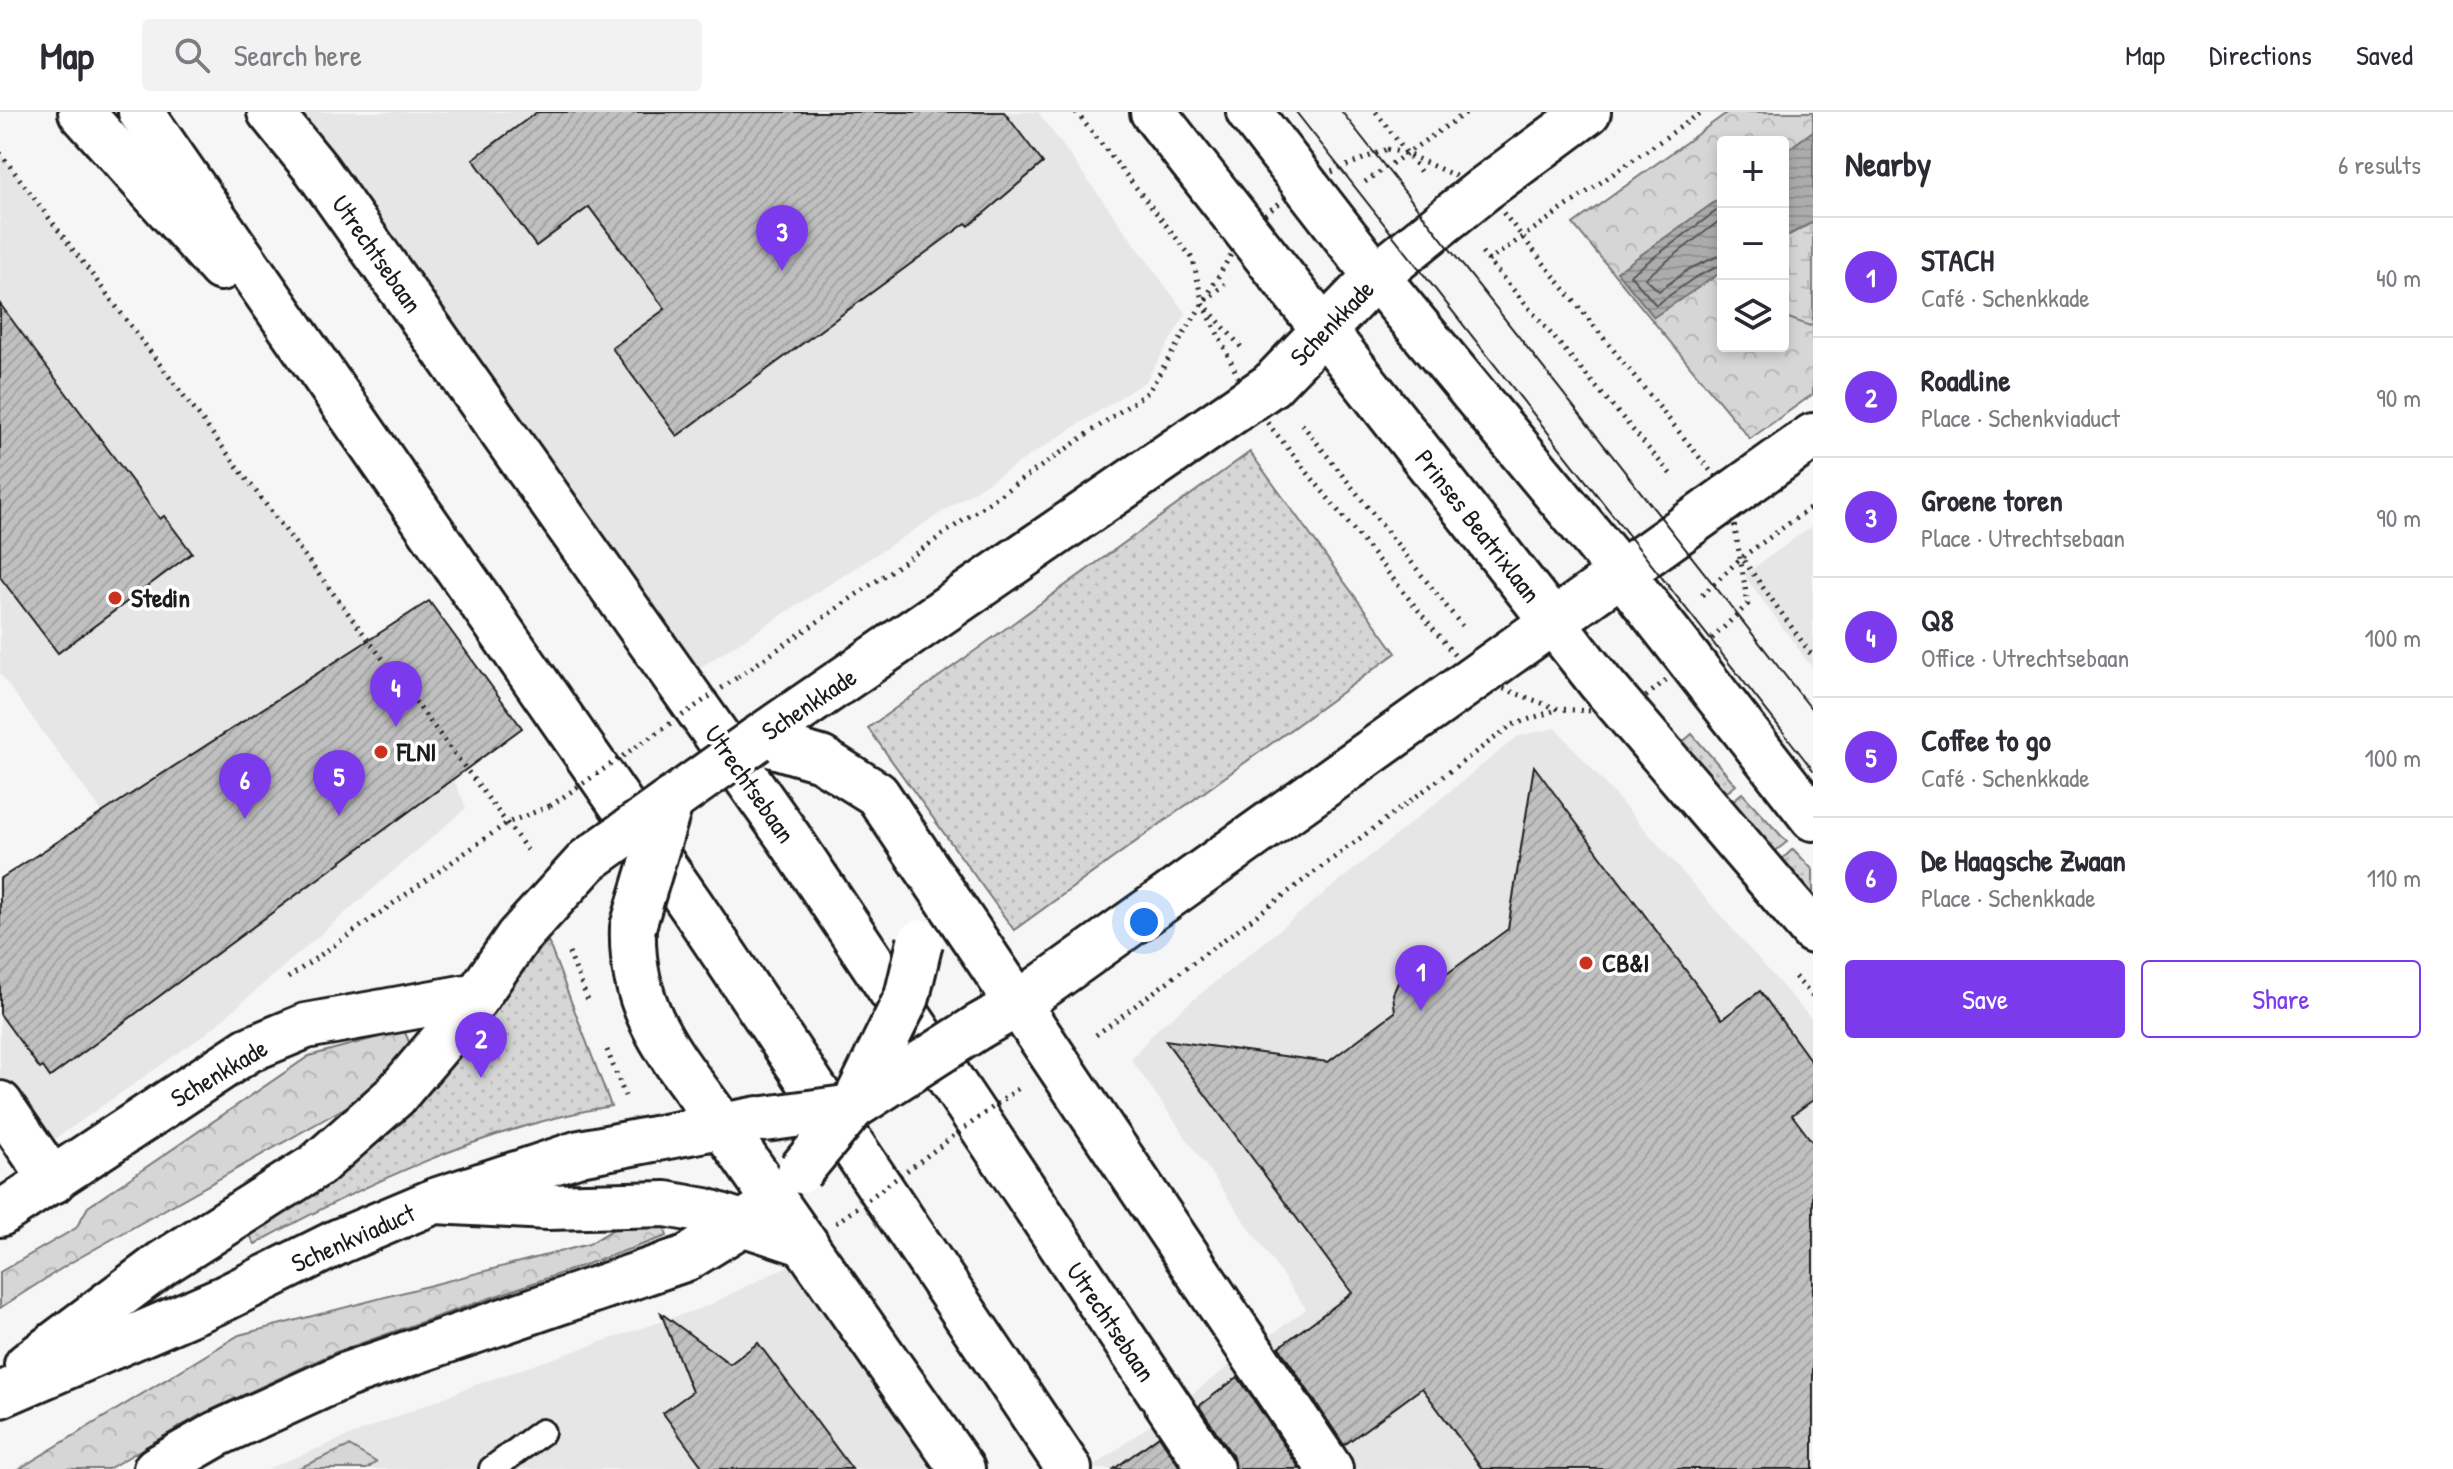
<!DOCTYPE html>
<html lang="en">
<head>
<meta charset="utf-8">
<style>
  :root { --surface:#fff; --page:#f2f2f3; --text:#2b2b33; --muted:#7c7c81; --line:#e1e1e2; --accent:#7c3aed }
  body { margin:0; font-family:"Patrick Hand",sans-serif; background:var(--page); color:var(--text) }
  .controls { position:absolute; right:24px; top:24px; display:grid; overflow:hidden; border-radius:8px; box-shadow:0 4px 12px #0003 }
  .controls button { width:72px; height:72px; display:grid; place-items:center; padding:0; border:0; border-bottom:2px solid var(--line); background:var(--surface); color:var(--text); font:40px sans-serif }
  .you { position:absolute; left:1144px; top:810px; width:28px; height:28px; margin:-20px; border:6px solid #fff; border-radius:50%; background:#1a73e8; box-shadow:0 0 0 12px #1a73e833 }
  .badge { display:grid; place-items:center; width:52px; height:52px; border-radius:50%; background:var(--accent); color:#fff; font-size:26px; font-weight:700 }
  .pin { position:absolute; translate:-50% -66px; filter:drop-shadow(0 2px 4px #0008) }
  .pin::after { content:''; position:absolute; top:42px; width:28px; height:24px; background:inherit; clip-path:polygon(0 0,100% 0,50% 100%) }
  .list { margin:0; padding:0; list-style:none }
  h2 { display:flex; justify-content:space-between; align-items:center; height:104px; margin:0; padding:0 32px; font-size:34px }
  h2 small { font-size:26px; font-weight:400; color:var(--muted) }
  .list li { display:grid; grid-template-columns:52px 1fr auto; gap:24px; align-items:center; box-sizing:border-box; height:120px; padding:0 32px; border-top:2px solid var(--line) }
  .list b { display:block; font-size:30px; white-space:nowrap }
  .list p { margin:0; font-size:26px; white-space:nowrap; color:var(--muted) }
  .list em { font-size:26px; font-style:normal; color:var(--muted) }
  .actions { display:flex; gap:16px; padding:24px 32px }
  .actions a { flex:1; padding:18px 0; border:2px solid var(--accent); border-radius:8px; text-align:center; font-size:28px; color:var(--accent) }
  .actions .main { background:var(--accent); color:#fff }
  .icon { flex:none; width:44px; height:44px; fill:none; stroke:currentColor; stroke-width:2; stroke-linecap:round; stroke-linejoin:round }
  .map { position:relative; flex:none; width:1813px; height:1357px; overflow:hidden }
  header { display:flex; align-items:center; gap:48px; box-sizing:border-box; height:112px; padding:0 40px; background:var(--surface); border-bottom:2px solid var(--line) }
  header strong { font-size:38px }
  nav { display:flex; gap:44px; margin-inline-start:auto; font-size:28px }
  .search { width:560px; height:72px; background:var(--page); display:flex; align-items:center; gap:20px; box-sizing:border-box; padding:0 28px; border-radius:8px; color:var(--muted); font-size:30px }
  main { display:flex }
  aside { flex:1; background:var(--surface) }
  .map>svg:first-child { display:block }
  .built { fill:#e6e6e6 }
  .grass { fill:url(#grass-dots); stroke:#797979; stroke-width:2 }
  .forest { fill:url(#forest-crowns); stroke:#797979; stroke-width:2; fill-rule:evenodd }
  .wetland { fill:url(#wetland-marsh); stroke:#797979; stroke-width:2 }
  .water { fill:url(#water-rules); stroke:#727272; stroke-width:2 }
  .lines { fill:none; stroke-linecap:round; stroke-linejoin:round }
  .shore { stroke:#565656; stroke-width:2 }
  .building { fill:url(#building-hatch); stroke:#1c1c1c; stroke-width:2 }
  .service-casing { stroke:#1c1c1c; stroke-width:30 }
  .minor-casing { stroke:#1c1c1c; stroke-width:50 }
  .tertiary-casing { stroke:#1c1c1c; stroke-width:50 }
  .secondary-casing { stroke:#1c1c1c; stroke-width:50 }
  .primary-casing { stroke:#1c1c1c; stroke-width:50 }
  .motorway-casing { stroke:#1c1c1c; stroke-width:50 }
  .path { stroke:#1c1c1c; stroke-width:5; stroke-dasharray:2 6; stroke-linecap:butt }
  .service { stroke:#fff; stroke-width:24 }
  .minor { stroke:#fff; stroke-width:44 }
  .tertiary { stroke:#fff; stroke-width:44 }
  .secondary { stroke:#fff; stroke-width:44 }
  .primary { stroke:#fff; stroke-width:44 }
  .motorway { stroke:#fff; stroke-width:44 }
  .tram { stroke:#1c1c1c; stroke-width:2 }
  .minor-bridge-casing { stroke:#1c1c1c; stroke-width:50; stroke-linecap:butt }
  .secondary-bridge-casing { stroke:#1c1c1c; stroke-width:50; stroke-linecap:butt }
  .path-bridge { stroke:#1c1c1c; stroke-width:5; stroke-dasharray:2 6; stroke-linecap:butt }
  .minor-bridge { stroke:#fff; stroke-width:44 }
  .secondary-bridge { stroke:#fff; stroke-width:44 }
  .poi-dot { fill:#c8321e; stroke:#fff; stroke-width:3 }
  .labels { text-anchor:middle; stroke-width:7; stroke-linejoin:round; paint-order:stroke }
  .street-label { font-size:26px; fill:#1c1c1c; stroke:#fff }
  .poi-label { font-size:26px; font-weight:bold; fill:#1c1c1c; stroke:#fff; text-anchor:start }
</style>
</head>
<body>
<header>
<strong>Map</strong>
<div class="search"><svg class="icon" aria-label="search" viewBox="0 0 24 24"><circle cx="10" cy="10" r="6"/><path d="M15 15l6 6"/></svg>Search here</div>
<nav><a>Map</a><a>Directions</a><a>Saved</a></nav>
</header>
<main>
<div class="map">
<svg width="1813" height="1357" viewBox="0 0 1813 1357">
  <defs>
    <pattern id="grass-dots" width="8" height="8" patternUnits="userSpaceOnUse" patternTransform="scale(2)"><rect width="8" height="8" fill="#d6d6d6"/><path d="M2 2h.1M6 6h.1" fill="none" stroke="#b7b7b7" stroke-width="1.8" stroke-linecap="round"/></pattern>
    <pattern id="forest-crowns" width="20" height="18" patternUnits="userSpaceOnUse" patternTransform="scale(2)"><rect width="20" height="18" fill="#d6d6d6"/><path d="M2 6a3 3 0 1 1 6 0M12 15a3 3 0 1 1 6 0" fill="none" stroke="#b7b7b7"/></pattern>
    <pattern id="wetland-marsh" width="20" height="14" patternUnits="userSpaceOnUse" patternTransform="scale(2)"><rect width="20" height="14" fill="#d6d6d6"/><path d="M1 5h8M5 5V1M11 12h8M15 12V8" fill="none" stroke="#b7b7b7"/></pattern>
    <pattern id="water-rules" width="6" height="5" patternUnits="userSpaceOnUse" patternTransform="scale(2)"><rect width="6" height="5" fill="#acacac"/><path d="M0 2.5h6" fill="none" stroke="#939393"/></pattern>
    <pattern id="building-hatch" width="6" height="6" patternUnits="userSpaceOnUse" patternTransform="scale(2)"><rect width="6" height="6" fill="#c0c0c0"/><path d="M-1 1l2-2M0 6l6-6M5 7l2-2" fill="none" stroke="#a4a4a4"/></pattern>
  </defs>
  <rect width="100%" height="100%" fill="#f6f6f6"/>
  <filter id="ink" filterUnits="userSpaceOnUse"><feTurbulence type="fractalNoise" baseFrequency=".0125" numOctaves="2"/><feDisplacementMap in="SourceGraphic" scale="16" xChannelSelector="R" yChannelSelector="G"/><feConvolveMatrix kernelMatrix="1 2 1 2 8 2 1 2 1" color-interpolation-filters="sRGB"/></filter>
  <g filter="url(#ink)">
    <!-- built -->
    <g class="built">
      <polygon points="283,0 1038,0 1186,202 1146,269 696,558"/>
      <polygon points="0,41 353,504 456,672 466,696 207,921 35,1041 0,992 0,766 102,700 0,562"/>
      <polygon points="1813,413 1813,557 1744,463"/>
      <polygon points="1556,616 1813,909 1813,1357 1091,1357 1306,1197 1131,947 1156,918 1518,624"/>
      <polygon points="811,1142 958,1357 267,1357 475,1273 707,1194"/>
    </g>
    <!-- grass -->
    <g class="grass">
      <polygon points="1250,340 1396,541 1014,818 868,616"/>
      <polygon points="1692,622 1736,673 1722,684 1679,633"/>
      <polygon points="1742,681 1787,730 1773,741 1729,692"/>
      <polygon points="1793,737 1813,758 1813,784 1780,749"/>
      <path d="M548,829L611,994C484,1016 367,1071 255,1132L248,1120L508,872Z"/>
    </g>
    <!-- forest -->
    <g class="forest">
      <path d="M1728,0H1813V282L1750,327L1573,112ZM1723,30H1783V234H1723Z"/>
      <polygon points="404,918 412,937 369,982 70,1151 0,1196 0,1160 76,1116 88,1095 309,944"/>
      <polygon points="635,1104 662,1106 667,1124 336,1240 200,1303 108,1357 19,1357 239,1223 589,1132"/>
      <polygon points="349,1334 376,1350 367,1357 297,1357"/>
    </g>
    <!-- wetland -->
    <polygon class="wetland" points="1813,110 1813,212 1810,214 1783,204 1783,126"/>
    <!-- water -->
    <g class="water">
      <polygon points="1813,19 1813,110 1783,126 1783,41"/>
      <polygon points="1723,84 1723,159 1654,205 1617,160"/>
    </g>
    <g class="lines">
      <!-- shore -->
      <g class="shore">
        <polyline points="1723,94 1630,163 1656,193 1694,166 1723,152"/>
        <polyline points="1723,106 1645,166 1659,179 1689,157 1723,142"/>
      </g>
    </g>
    <!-- building -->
    <g class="building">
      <polygon points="537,0 1004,0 1043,51 969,114 966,111 677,324 612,236 665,197 589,95 536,134 473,47"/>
      <polygon points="0,192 160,407 164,404 192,441 58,541 0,465"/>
      <polygon points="429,489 522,616 50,965 43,955 40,957 0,902 0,767"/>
      <polygon points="1534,654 1722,907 1760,879 1813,952 1813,988 1792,1003 1813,1031 1813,1357 1482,1357 1422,1276 1344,1333 1279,1235 1352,1181 1165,928 1328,950 1395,900 1393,882 1400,866 1417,858 1444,864 1508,817"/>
      <polygon points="661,1201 730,1252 758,1231 852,1357 704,1357 663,1301 692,1280"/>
      <polygon points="1238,1265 1300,1357 1236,1357 1232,1343 1199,1294"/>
      <polygon points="1159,1324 1181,1357 1114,1357"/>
    </g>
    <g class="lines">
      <defs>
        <polyline id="service" points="492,1357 542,1320"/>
        <g id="minor">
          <polyline points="0,992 53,1069"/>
          <polyline points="0,1102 248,938 306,914 478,883"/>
          <polyline points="156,1357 217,1322 346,1263 687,1146 769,1095"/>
        </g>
        <g id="tertiary">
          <polyline points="1153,0 1600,570 1813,819"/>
          <polyline points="1249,0 1376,164 1620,459 1813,706"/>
        </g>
        <g id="secondary">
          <polyline points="756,628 1271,273 1376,164 1484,77 1588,0"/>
          <polyline points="756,628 821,647 877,682 1018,892"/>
          <path d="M633,815C630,902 674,946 721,1012"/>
          <polyline points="978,915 1018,892 1813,324"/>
          <polyline points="27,1253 163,1151 317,1053 395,984 464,903 518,825 588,748"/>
          <polyline points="0,1283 225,1186 340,1129 435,1089 580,1041 758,1007"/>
        </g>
        <g id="primary">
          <polyline points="81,0 221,156"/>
          <polyline points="141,0 691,793 1069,1357"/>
          <polyline points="270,0 317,58 789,726 1211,1357"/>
        </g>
        <g id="motorway">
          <polyline points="1018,892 1330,1357"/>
          <polyline points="721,1012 962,1357"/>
          <polyline points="435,1089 548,1095 666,1092 705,1099 806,1132"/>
        </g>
      </defs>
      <!-- service casing -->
      <use href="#service" class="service-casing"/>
      <!-- minor casing -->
      <use href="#minor" class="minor-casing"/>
      <!-- tertiary casing -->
      <use href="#tertiary" class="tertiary-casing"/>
      <!-- secondary casing -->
      <use href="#secondary" class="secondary-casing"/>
      <!-- primary casing -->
      <use href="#primary" class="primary-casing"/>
      <!-- motorway casing -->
      <use href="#motorway" class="motorway-casing"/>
      <!-- path -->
      <g class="path">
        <polyline points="1076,0 1193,147 1202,189"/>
        <polyline points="1376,0 1423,63"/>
        <polygon points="1387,37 1407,42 1484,77 1729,382 1748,492 1689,549 1626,601 1558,597 1472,565 1249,288 1203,191 1245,118 1305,71"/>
        <polyline points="0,41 528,739"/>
        <polyline points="1365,70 1467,0"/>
        <polyline points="1482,141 1673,365"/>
        <polyline points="1488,149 1702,0"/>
        <polyline points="1208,197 1241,235"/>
        <polyline points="1302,312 1462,514"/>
        <polyline points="1744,449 1813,545"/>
        <polyline points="1702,483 1741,446 1813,394"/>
        <polyline points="738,565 1148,280 1203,191 1225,172"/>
        <polyline points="569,841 589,891"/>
        <polyline points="1795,865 1813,885"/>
        <polyline points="288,866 507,711 550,694"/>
        <polyline points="1096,923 1512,613 1556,598"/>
        <polyline points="607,938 625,984"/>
      </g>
      <!-- service -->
      <use href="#service" class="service"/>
      <!-- minor -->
      <use href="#minor" class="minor"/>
      <!-- tertiary -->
      <use href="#tertiary" class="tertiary"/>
      <!-- secondary -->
      <use href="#secondary" class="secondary"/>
      <!-- primary -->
      <use href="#primary" class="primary"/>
      <!-- motorway -->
      <use href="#motorway" class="motorway"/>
      <!-- tram -->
      <g class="tram">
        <polyline points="1296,0 1813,658"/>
        <polyline points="1342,0 1813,599"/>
      </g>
      <defs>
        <polyline id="minor-bridge" points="800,1059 853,995"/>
        <g id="secondary-bridge">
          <polyline points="588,748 756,628"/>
          <polyline points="633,815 671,688"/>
          <polyline points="853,995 907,885 920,830"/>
          <polyline points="765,1007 853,995 978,915"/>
        </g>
      </defs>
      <!-- minor-bridge casing -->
      <use href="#minor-bridge" class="minor-bridge-casing"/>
      <!-- secondary-bridge casing -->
      <use href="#secondary-bridge" class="secondary-bridge-casing"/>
      <!-- path-bridge -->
      <g class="path-bridge">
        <polyline points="550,694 738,565"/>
        <polyline points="836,1111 1019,976"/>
      </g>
      <!-- minor-bridge -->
      <use href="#minor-bridge" class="minor-bridge"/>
      <!-- secondary-bridge -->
      <use href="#secondary-bridge" class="secondary-bridge"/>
    </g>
  </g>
  <!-- markers -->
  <g class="poi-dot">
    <circle cx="115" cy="486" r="8"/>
    <circle cx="381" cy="640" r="8"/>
    <circle cx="1586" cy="851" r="8"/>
  </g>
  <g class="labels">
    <!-- street labels -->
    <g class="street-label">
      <text transform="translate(377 142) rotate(55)" y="9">Utrechtsebaan</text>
      <text transform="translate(1332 211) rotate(-46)" y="9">Schenkkade</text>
      <text transform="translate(1478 414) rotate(52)" y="9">Prinses Beatrixlaan</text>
      <text transform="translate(809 592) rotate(-34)" y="9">Schenkkade</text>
      <text transform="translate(750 672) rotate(55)" y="9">Utrechtsebaan</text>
      <text transform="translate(219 961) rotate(-31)" y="9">Schenkkade</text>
      <text transform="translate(353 1126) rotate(-24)" y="9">Schenkviaduct</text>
      <text transform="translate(1111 1210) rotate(56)" y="9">Utrechtsebaan</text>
    </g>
    <!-- poi labels -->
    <g class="poi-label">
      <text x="131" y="495">Stedin</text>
      <text x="397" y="649">FLNI</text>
      <text x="1602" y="860">CB&amp;I</text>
    </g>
  </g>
</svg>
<div class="controls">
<button>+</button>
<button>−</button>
<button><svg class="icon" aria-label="layers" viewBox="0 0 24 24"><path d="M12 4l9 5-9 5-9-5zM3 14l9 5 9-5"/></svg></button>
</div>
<div class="you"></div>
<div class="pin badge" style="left:1421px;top:899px">1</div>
<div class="pin badge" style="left:481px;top:966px">2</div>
<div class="pin badge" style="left:782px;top:159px">3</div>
<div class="pin badge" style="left:396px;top:615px">4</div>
<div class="pin badge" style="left:339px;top:704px">5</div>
<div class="pin badge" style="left:245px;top:707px">6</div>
</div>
<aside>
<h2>Nearby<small>6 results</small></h2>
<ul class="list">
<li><span class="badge">1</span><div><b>STACH</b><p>Café · Schenkkade</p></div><em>40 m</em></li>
<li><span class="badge">2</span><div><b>Roadline</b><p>Place · Schenkviaduct</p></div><em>90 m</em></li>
<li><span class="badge">3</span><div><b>Groene toren</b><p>Place · Utrechtsebaan</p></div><em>90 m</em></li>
<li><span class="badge">4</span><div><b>Q8</b><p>Office · Utrechtsebaan</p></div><em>100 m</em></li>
<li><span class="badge">5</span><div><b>Coffee to go</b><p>Café · Schenkkade</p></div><em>100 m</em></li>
<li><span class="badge">6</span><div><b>De Haagsche Zwaan</b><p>Place · Schenkkade</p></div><em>110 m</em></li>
</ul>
<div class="actions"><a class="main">Save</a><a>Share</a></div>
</aside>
</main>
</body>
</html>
